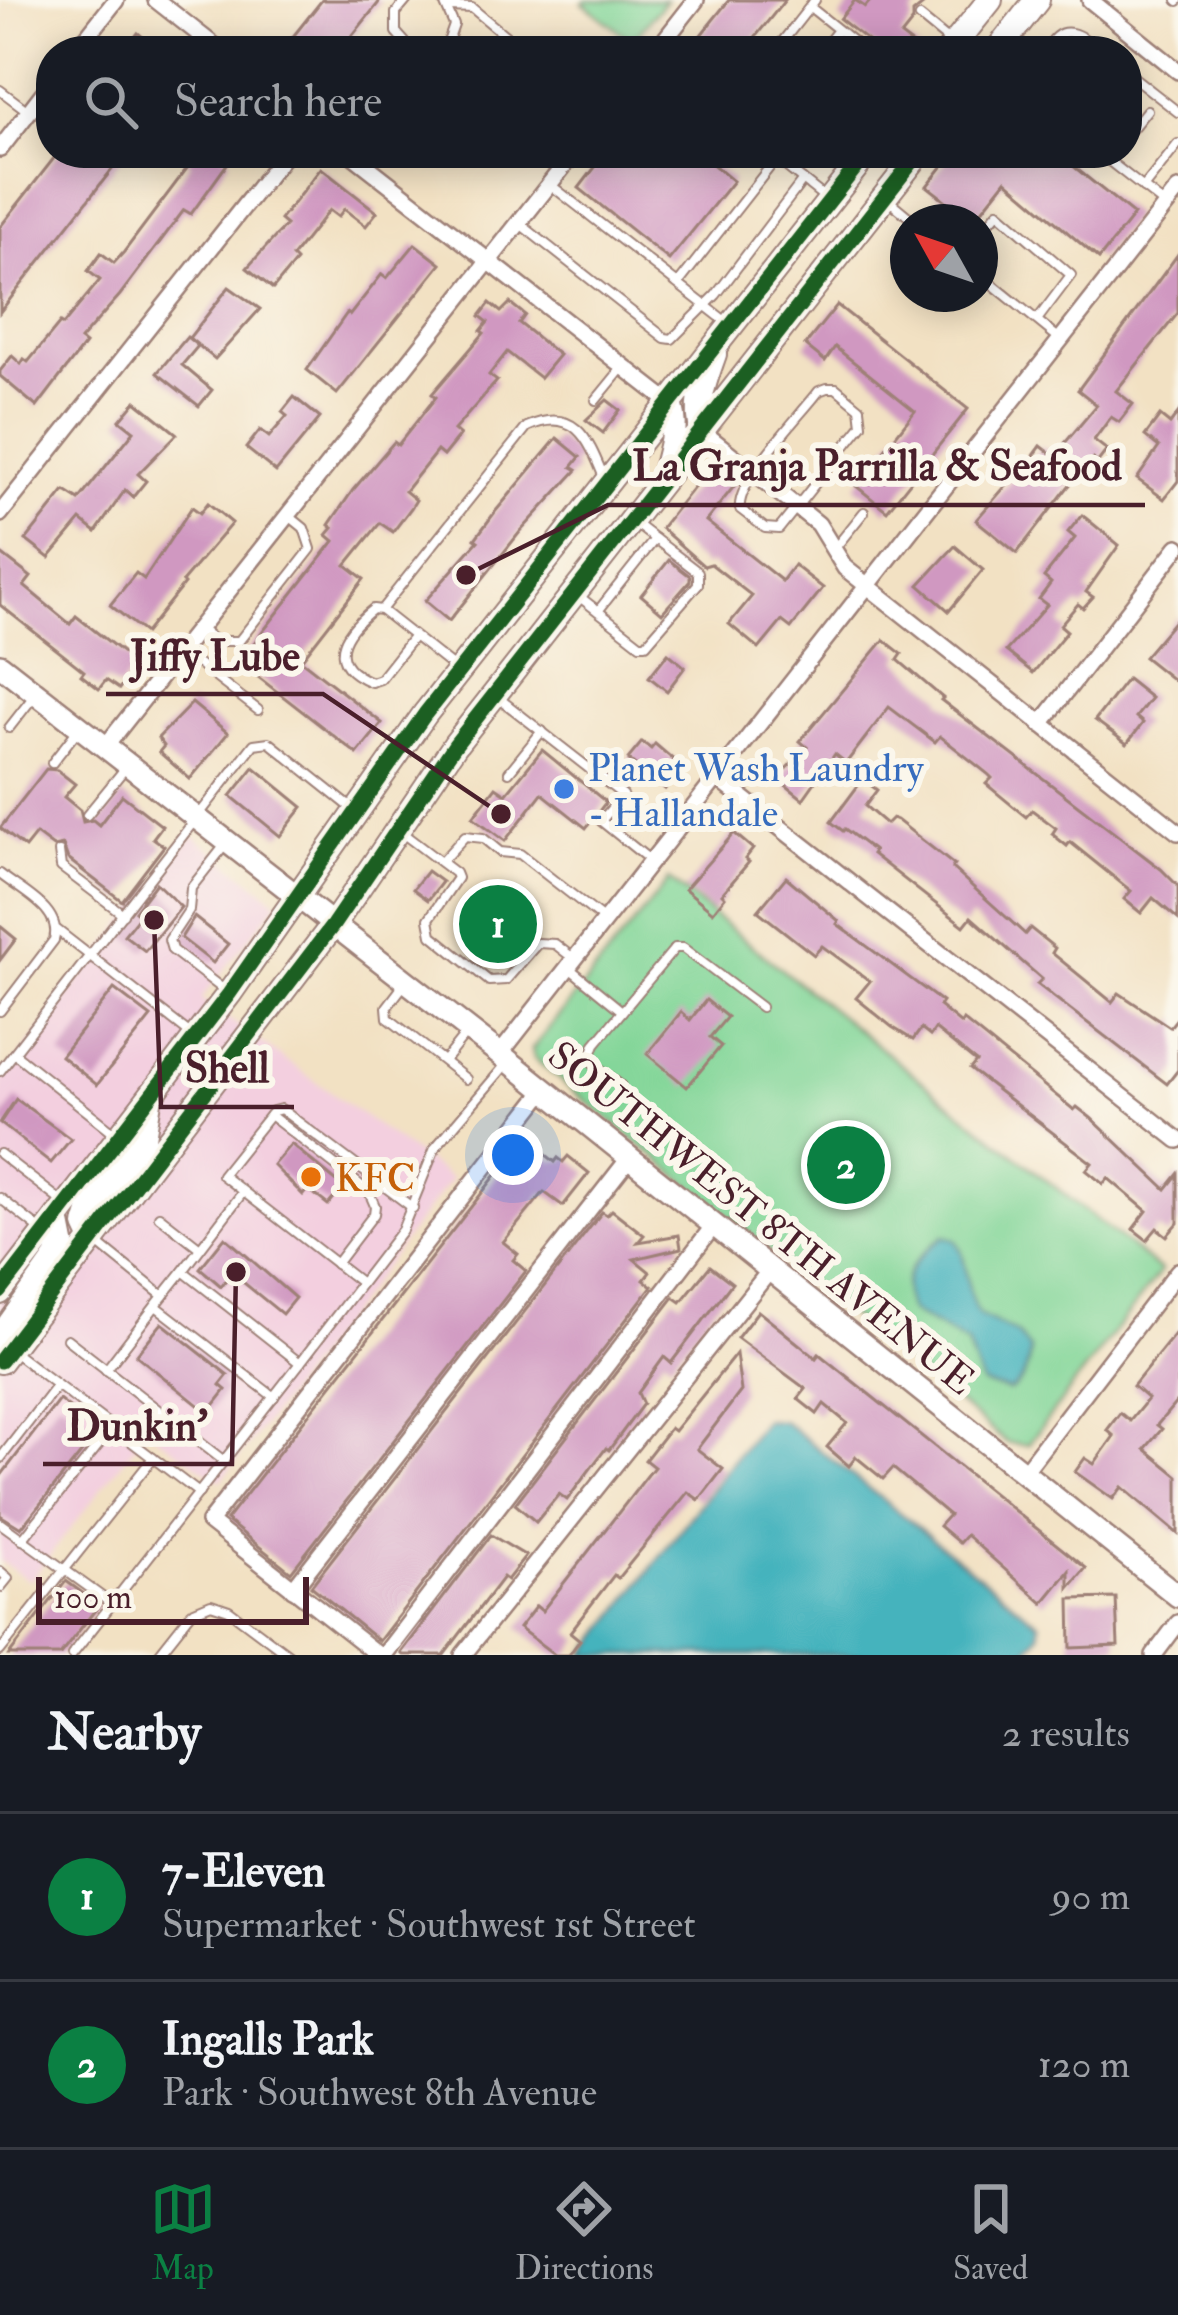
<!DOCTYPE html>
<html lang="en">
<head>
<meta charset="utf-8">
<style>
  :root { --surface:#171b24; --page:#20242c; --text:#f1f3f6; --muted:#9ea1a6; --line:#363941; --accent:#0b8043 }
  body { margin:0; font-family:"IM FELL Double Pica",serif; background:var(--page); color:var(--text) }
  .compass { position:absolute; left:890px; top:204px; width:108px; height:108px; border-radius:50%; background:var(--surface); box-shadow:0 6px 30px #0003; rotate:310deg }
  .scale { position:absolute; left:36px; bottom:30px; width:273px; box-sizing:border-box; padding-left:12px; border:6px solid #4a1f2b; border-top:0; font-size:33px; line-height:42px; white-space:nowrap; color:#4a1f2b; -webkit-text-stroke:9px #fbf7ec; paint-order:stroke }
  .you { position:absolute; left:513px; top:1155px; width:42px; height:42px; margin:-30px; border:9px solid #fff; border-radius:50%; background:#1a73e8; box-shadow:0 0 0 18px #1a73e833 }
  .badge { display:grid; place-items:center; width:78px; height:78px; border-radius:50%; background:var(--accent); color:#fff; font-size:39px; font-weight:700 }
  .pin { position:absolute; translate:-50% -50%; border:6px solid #fff; box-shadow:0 3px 12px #0006 }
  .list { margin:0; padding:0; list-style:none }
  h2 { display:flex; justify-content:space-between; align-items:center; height:156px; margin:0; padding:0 48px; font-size:51px }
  h2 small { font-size:39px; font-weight:400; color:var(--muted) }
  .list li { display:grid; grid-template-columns:78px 1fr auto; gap:36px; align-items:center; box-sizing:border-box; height:168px; padding:0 48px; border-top:3px solid var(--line) }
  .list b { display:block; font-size:45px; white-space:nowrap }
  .list p { margin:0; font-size:39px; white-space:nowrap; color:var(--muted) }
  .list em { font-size:39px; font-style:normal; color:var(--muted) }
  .icon { flex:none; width:66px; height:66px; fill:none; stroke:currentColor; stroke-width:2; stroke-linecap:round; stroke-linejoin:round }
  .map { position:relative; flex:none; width:1178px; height:1655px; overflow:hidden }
  .search { position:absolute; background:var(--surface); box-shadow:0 6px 30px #0003; left:36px; right:36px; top:36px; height:132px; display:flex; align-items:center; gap:30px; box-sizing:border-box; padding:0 42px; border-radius:48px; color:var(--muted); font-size:45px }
  .sheet { height:492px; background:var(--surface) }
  nav { display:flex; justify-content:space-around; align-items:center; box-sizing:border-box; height:168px; border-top:3px solid var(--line); background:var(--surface); font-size:33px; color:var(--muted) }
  nav a { display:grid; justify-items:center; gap:6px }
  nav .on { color:var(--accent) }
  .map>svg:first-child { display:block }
  .built { fill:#f3cfdf }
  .green { fill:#81d597; stroke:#667a61; stroke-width:3 }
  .water { fill:#44b3bd; stroke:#476974; stroke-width:3 }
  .building { fill:#d098c1 }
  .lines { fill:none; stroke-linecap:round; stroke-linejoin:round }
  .lane-casing { stroke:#9e8077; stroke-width:12 }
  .street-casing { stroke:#9e8077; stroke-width:20 }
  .secondary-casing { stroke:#9e8077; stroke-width:26 }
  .primary-casing { stroke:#9e8077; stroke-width:28 }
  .lane { stroke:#fff; stroke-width:8 }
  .street { stroke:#fff; stroke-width:15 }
  .secondary { stroke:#fff; stroke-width:21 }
  .primary { stroke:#fff; stroke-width:24 }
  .cycleway-casing { stroke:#fbf7ec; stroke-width:22 }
  .cycleway { stroke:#1b5e20; stroke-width:15 }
  .shop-dot { fill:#3f7fe0; stroke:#fbf7ec; stroke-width:4.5 }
  .food-dot { fill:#e8710a; stroke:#fbf7ec; stroke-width:4.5 }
  .labels { text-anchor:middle; stroke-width:12; stroke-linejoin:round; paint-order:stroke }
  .shop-label { font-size:39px; fill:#366cbe; stroke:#fbf7ec; text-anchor:start }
  .food-label { font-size:39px; fill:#c56008; stroke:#fbf7ec; text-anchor:start }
  .street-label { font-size:39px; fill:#4a1f2b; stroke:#fbf7ec }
  .leader { fill:none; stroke:#4a1f2b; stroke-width:4.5 }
  .callout-dot { fill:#4a1f2b; stroke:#fbf7ec; stroke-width:4.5 }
  .callout-label { font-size:42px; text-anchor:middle; font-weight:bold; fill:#4a1f2b; stroke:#fbf7ec; stroke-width:12; stroke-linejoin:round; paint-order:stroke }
</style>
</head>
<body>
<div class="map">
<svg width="1178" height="1655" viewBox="0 0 1178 1655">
  <rect width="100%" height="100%" fill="#fbf7ec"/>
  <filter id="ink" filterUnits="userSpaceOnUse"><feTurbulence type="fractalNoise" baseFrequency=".00833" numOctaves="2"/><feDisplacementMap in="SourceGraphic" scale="24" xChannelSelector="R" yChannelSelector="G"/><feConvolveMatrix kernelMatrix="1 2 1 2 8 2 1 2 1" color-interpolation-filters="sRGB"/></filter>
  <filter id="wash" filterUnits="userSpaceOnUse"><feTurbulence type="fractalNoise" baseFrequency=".004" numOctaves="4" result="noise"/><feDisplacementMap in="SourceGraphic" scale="48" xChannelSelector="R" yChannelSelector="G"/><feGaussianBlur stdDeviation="2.7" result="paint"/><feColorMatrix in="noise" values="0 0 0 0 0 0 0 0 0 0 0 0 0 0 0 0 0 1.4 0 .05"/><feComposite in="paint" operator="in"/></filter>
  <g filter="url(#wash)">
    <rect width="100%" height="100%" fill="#f2e1c3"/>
    <!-- built -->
    <polygon class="built" points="193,835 278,902 201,999 451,1179 221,1481 147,1430 30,1581 0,1561 0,1082"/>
    <!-- green -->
    <g class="green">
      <polygon points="586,0 666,0 632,41 583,3"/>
      <polygon points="669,880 1161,1271 1028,1445 1007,1443 533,1058 532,1049"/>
    </g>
    <!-- water -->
    <g class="water">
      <path d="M944,1236L955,1239C970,1260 963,1290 979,1315L1017,1334L1030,1350C1028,1368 1025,1380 1010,1391L982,1384L967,1344L910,1311C895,1277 917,1256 944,1236Z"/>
      <polygon points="764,1420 783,1421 1039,1623 1040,1634 1023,1655 585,1655"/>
    </g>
    <g id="blocks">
      <!-- building -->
      <g class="building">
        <polygon points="322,0 381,0 340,51 307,51 291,39"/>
        <polygon points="729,0 785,0 744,51 688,51"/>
        <polygon points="855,0 865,7 871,0 929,0 913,13 913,21 901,36 921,51 881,51 840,19"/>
        <polygon points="138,33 160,51 124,51"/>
        <polygon points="58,153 125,153 0,312 0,227"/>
        <polygon points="179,153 221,153 230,160 191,214 184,210 120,295 80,340 85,344 37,407 0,376 0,371 12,356 21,364 24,359 28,362 60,323 63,325 100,280 88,271 101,253 114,263 124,252 191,163"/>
        <polygon points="606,153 717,153 710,162 733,181 669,260 579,188"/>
        <polygon points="953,153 1057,153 1134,215 1099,259 1006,180 973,222 927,186"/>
        <polygon points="321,168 377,212 366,226 344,209 338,217 329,210 292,257 296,261 273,289 247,268 286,225 280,220"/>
        <polygon points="415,244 441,264 337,394 307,370 347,313 350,315 382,274 387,278"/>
        <polygon points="1178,254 1178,313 1116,391 1133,404 1119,422 1111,417 1094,440 1107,450 1097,463 1093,459 1068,487 1017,553 976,520 1017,473 1012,468 1020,458 1028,464 1041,446 1054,456 1097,405 1078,390"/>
        <polygon points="229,287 260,309 215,359 189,338"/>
        <polygon points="490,303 501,312 510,303 525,315 519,323 559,355 540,378 507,352 489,375 497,381 454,430 460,435 443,456 437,451 405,491 416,500 411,508 393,532 380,523 346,565 364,579 301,660 382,723 357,754 239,662 334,541 327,535 333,528 329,525 353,490 394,442 398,445 436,397 432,394 484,333 481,331 488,322 480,316"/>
        <polygon points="837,305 968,409 887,511 856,486 915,411 835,347 825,361 805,345"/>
        <polygon points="187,337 198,346 182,365 212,390 199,406 157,373"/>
        <polygon points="294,397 320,418 276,472 246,448 260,430 269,437 287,416 282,412"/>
        <polygon points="607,400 620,410 603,433 586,420"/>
        <polygon points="136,401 177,434 138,474 146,481 133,497 125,490 96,532 81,520 49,558 26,540 65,491 79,500 102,471 134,431 120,420"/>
        <polygon points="1178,413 1178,481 1164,499 1137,479 1159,447 1145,436 1160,416 1170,424"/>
        <polygon points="557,438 580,457 572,467 577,470 520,532 449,621 425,601 478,541 475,539 495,512"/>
        <polygon points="712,464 736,484 706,521 782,581 794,565 823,588 791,628 782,621 759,649 729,624 752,596 711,564 704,566 661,528"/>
        <polygon points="208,503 232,523 182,582 184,584 145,633 110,605 136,573 144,579 192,507 200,513"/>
        <polygon points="1082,515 1119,545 1086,592 1093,597 1083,608 1078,604 1060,625 1067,631 1033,673 1006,651 1047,605 1039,599 1051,583 1044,577 1075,538 1068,532"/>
        <polygon points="955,546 983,570 949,611 919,585"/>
        <polygon points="0,553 31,577 24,586 70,624 76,616 137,664 119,689 106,680 99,689 81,675 84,671 0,605"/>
        <polygon points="669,560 690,576 690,581 662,613 641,595"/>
        <polygon points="1178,617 1178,684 1144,657"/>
        <polygon points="884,640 902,654 898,660 943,698 941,700 1161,869 1178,886 1178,919 1153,898 1141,913 1124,899 1131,891 1070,842 1067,846 1052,834 1056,828 1032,810 1026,817 986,784 992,778 988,774 940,736 935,742 889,707 846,763 835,754 803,799 777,778 807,747 800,741"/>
        <polygon points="668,653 685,667 667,691 649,677"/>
        <polygon points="1127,679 1151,698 1136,717 1143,723 1127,744 1095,720"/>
        <polygon points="192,703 228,733 190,779 159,752 164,746 158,738"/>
        <polygon points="642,742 651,749 655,744 682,767 665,789 628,759"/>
        <polygon points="542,750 606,802 586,828 542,793 505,841 473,817 496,787 506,794"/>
        <polygon points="254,767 303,807 280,836 231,796"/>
        <polygon points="46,769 57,770 75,784 64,797 80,810 83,822 93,820 99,825 122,795 162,826 153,838 164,846 122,901 68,859 63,845 53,847 36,834 25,848 0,828"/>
        <polygon points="863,779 877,790 865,806 886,824 892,818 897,820 954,865 952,868 1025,934 1030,928 1055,948 1052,953 1112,1002 1119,993 1170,1027 1178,1017 1178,1070 1167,1084 1037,984 1042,979 971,917 964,926 872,854 874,851 845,829 843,831 831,822"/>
        <polygon points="734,833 753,849 745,859 749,862 722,894 725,897 713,912 685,889"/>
        <polygon points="427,871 442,882 428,900 413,889"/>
        <polygon points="786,877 839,921 837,924 942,1002 939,1006 961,1024 963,1020 1074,1110 1077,1107 1091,1118 1166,1189 1178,1174 1178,1223 1167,1236 1157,1228 1147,1240 1133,1229 1147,1211 1108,1178 1103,1184 1086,1170 1092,1163 970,1069 976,1062 935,1029 930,1036 921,1029 913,1040 892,1027 856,998 870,981 822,946 814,955 758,911"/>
        <polygon points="156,883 181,907 145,951 124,935 140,915 135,911"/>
        <polygon points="498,891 529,916 501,952 470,927"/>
        <polygon points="194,917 228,944 213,963 181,938"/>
        <polygon points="0,926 16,939 0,960"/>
        <polygon points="114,989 151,1017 97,1085 61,1056"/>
        <polygon points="706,1000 727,1017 710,1037 721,1046 687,1087 647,1054 681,1012 690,1020"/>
        <polygon points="16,1099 71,1139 51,1163 0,1123"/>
        <polygon points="525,1138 555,1162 558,1158 563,1162 568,1156 589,1173 563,1206 544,1192 503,1242 518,1254 513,1260 526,1271 291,1572 226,1520"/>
        <polygon points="291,1144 343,1187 328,1205 308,1189 303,1195 273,1165"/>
        <polygon points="612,1210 644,1235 638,1242 679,1235 681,1248 634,1259 650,1272 644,1280 652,1286 379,1641 311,1586 602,1212 607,1215"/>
        <polygon points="225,1237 295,1298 282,1314 238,1278 235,1281 229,1276 221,1286 200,1268"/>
        <polygon points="710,1266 732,1283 671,1363 664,1357 638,1393 643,1404 609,1450 606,1448 567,1500 559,1494 536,1522 515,1504 674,1297 681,1302"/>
        <polygon points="758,1311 816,1358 819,1354 1086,1568 1069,1588 1069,1571 1043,1603 966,1535 959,1543 939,1526 949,1515 893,1468 883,1479 856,1457 849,1466 827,1447 847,1423 824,1404 817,1414 798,1399 806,1389 737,1338"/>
        <polygon points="162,1323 228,1375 220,1385 226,1390 208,1413 136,1355"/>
        <polygon points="1178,1330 1178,1400 1157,1425 1162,1429 1145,1449 1178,1476 1178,1534 1122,1487 1113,1499 1075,1472 1085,1458 1094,1464 1114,1436 1107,1430 1120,1413 1130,1421 1148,1399 1133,1386"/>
        <polygon points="736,1354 741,1391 697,1449 723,1469 699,1500 688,1492 618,1578 614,1575 570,1632 580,1640 569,1655 555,1655 519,1628 536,1606 542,1611 654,1467 645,1460 670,1428 674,1431"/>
        <polygon points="59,1400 99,1431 21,1528 0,1515 0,1477"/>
        <polygon points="491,1535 526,1556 507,1580 503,1577 444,1655 403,1655 401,1653"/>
        <polygon points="66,1581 99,1605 60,1655 9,1655"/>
        <polygon points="1116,1598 1118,1646 1071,1648 1070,1599"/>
      </g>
    </g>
  </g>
  <g filter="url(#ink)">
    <use href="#blocks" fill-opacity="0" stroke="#9e8077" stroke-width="3"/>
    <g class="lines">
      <defs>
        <g id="lane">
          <polyline points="407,0 396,13 396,32 413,51"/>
          <polyline points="1177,0 1178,1"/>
          <polyline points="449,7 472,8 524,51"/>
          <polyline points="810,7 865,51"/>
          <polyline points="920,17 952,43"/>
          <polyline points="448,42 459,51"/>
          <polyline points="436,51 448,42 454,25 443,0"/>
          <polyline points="775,51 815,0"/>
          <polyline points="821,51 838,30"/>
          <path d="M1046,51C1061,19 1081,35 1101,51"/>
          <polyline points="1127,72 1178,112"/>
          <polyline points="0,90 28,111"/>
          <polyline points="1127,135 1147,110"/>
          <polyline points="769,153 828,200"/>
          <polyline points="1099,153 1164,204"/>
          <polyline points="792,171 806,153"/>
          <polyline points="552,186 729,324"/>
          <polyline points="1143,188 1178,144"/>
          <polyline points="886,198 915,222"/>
          <polyline points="519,223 665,338 672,339 716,295 803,180"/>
          <polyline points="980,233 998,212 1071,275 1037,320"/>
          <polyline points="980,274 1061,340"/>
          <polyline points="678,284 776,159"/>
          <path d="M827,388H836L860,408L862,425L779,529L765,528L740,509C736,481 800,416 819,391Z"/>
          <polyline points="596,400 623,367"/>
          <polyline points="835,548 864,512"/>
          <polyline points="576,594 640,644 646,644 698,584 698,572 633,522"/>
          <path d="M381,610L527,427C577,405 589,442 605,480"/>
          <polyline points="598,611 655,539"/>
          <polyline points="198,627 215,641 239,641 311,549 304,528 288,515"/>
          <path d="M414,636L381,610L373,609C342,634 325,663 371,682L380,679L414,636L453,667"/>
          <polyline points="180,650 258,710"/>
          <polyline points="496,696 623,795 601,821 651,861"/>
          <polyline points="9,728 34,696"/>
          <polyline points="52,763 77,731"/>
          <polyline points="509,772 542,731"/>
          <polyline points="87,815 127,766"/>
          <polyline points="401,832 455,873 457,878 429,919 432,935 489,981 506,980 538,943 555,944 573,958"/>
          <polyline points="225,845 191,888 189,910 169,940 172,950 228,993"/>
          <polyline points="59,852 61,867 123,914"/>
          <polyline points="441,862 465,836 483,838 500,852 520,854 603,919"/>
          <path d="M0,874C21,891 63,910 54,940L0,1011"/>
          <polyline points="57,930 193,1036"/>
          <polyline points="568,967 622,1011"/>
          <polyline points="406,982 387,1007 388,1018 466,1079"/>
          <polyline points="14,1053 116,1134"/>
          <polyline points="444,1061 468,1031"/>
          <polyline points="0,1071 254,744 269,742 354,810"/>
          <polyline points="621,1086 594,1064 591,1055 595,1044 675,948 683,948 761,1007"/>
          <polyline points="270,1115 369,1192 375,1206 374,1214 336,1264"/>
          <polyline points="0,1154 61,1201"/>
          <polyline points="0,1198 41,1230"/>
          <polyline points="159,1216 200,1248"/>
          <polyline points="95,1241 163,1296 106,1370"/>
          <polyline points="361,1283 222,1175 273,1111 281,1109 413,1208"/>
          <polyline points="163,1296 183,1271"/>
          <polyline points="156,1306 274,1397"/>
          <polyline points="67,1339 224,1461"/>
          <polyline points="11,1350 199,1493"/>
          <polyline points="300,1363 402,1230 435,1148 508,1062"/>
          <polyline points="0,1459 57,1385"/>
          <polyline points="0,1523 112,1604"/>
          <polyline points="22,1540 113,1427"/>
          <polyline points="0,1571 8,1578 0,1588"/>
          <polyline points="0,1651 153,1458"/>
          <polyline points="72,1655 300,1363 183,1271 243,1192"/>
          <polyline points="158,1655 192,1612 211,1604 229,1610 289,1655"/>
        </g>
        <g id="street">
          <polyline points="156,0 221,51"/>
          <polyline points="1090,0 1178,71"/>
          <polyline points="76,51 116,0"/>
          <polyline points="656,51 696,0"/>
          <polyline points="0,149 51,83"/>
          <polyline points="350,153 669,402"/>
          <polyline points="703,432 818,524 845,568 1178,832"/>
          <polyline points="0,514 286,153"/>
          <polyline points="1041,724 1178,547"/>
          <polyline points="105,747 574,153"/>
          <polyline points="716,777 1178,1140"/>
          <polyline points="500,1054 1178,190"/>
          <polyline points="1024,1472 1178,1271"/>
          <polyline points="293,1589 630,1157"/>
          <polyline points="378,1655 209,1522 545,1090"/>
          <polyline points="384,1655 715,1224"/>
          <polyline points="463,1655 771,1269"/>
          <polyline points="1154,1655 1178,1623"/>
        </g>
        <polyline id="secondary" points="0,665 500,1054 1178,1596"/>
        <g id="primary">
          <polyline points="949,51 990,0"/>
          <polyline points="997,51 1037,0"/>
          <path d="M703,432C694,404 705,380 714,354"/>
          <path d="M663,478C669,452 680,427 669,402"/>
          <polyline points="93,1240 86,1225 92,1206 143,1137 149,1101"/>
          <polyline points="0,1292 229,994 425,714 867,153"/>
          <polyline points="0,1338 57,1258 62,1243 57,1218"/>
          <polyline points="0,1361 333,925 455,745 919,153"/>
        </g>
      </defs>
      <!-- lane casing -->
      <use href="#lane" class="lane-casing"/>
      <!-- street casing -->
      <use href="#street" class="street-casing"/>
      <!-- secondary casing -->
      <use href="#secondary" class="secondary-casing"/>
      <!-- primary casing -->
      <use href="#primary" class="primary-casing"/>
      <!-- lane -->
      <use href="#lane" class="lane"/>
      <!-- street -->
      <use href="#street" class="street"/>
      <!-- secondary -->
      <use href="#secondary" class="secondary"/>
      <!-- primary -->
      <use href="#primary" class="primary"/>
      <defs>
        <g id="cycleway">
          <polyline points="0,1292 229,994 425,714 867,153"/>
          <polyline points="0,1361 333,925 455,745 919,153"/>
        </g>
      </defs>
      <!-- cycleway casing -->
      <use href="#cycleway" class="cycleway-casing"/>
      <!-- cycleway -->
      <use href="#cycleway" class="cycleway"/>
    </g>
  </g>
  <!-- markers -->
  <circle class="shop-dot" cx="564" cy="789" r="12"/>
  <circle class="food-dot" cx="311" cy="1177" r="12"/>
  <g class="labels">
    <!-- shop labels -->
    <g class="shop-label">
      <text x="588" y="781">Planet Wash Laundry<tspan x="588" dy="45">- Hallandale</tspan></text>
    </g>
    <!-- food labels -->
    <g class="food-label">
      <text x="335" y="1191">KFC</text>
    </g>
    <!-- street labels -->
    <g class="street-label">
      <text transform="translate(762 1217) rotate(39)" y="14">SOUTHWEST 8TH AVENUE</text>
    </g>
  </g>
  <!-- callouts -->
  <path class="leader" d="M466 575L608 505H1145M501 814L323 694H106M154 920L161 1107H294M236 1272L232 1464H43"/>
  <g class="callout-dot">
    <circle cx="466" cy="575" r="12"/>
    <circle cx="501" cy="814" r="12"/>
    <circle cx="154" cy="920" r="12"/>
    <circle cx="236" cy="1272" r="12"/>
  </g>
  <g class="callout-label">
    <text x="877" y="480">La Granja Parrilla &amp; Seafood</text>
    <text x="215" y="670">Jiffy Lube</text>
    <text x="227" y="1082">Shell</text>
    <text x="137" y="1440">Dunkin'</text>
  </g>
</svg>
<svg class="compass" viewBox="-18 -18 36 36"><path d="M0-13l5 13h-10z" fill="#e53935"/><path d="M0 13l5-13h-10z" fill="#9ea1a6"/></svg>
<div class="scale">100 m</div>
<div class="you"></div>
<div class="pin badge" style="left:498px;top:924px">1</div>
<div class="pin badge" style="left:846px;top:1165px">2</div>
<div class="search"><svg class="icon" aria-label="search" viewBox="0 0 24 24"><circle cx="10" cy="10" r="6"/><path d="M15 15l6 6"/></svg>Search here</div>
</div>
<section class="sheet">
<h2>Nearby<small>2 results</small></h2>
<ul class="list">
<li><span class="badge">1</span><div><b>7-Eleven</b><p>Supermarket · Southwest 1st Street</p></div><em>90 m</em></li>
<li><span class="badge">2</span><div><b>Ingalls Park</b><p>Park · Southwest 8th Avenue</p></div><em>120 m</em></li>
</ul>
</section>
<nav>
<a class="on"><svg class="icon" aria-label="map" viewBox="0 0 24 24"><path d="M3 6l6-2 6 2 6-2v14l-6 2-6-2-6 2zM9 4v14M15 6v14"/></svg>Map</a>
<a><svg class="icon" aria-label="directions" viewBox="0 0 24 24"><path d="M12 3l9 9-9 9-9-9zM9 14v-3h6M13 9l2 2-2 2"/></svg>Directions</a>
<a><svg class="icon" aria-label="saved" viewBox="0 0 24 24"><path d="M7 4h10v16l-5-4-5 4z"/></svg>Saved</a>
</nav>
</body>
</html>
